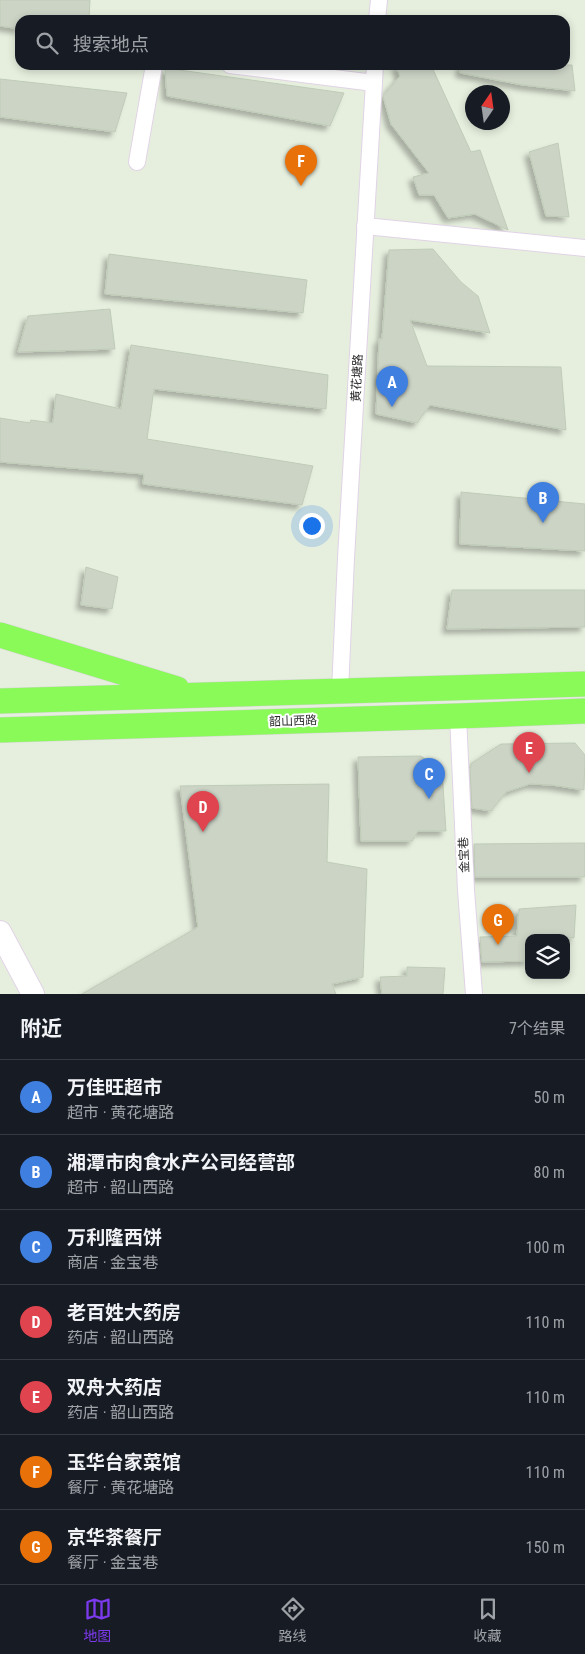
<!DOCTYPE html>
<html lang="zh">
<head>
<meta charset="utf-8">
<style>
  :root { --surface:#171b24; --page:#242831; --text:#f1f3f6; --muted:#9ea1a6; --line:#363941; --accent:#7c3aed }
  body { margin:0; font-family:"Roboto Condensed","Noto Sans SC",sans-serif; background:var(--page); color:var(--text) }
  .controls { position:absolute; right:15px; bottom:15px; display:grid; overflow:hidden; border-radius:10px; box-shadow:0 2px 8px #0003 }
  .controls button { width:45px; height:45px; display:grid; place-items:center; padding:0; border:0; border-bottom:1px solid var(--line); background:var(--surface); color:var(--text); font:25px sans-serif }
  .compass { position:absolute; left:465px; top:85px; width:45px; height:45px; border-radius:50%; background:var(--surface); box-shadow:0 2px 8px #0003; rotate:13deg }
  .you { position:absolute; left:311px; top:525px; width:18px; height:18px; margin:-12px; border:4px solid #fff; border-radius:50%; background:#1a73e8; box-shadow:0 0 0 8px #1a73e833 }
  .badge { display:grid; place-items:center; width:32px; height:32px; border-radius:50%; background:var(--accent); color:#fff; font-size:16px; font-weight:700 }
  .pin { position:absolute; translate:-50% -41px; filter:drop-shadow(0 1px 2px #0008) }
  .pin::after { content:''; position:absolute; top:26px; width:18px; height:15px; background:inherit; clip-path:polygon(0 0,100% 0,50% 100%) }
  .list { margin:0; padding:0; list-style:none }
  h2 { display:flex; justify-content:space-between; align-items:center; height:65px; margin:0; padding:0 20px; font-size:21px }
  h2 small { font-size:16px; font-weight:400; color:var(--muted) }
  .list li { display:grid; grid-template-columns:32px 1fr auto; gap:15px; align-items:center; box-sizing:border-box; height:75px; padding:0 20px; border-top:1px solid var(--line) }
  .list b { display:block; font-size:19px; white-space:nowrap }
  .list p { margin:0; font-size:16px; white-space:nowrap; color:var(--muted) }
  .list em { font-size:16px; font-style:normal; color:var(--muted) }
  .icon { flex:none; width:28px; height:28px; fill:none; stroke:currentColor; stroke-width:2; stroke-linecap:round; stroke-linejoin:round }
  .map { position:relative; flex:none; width:585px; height:994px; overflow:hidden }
  .search { position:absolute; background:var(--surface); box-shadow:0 2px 8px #0003; left:15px; right:15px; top:15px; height:55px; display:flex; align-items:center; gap:12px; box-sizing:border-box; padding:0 18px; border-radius:15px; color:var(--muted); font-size:19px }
  .sheet { height:590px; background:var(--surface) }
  nav { display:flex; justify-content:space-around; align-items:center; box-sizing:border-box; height:70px; border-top:1px solid var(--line); background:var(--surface); font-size:14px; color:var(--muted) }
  nav a { display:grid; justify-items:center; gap:2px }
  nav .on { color:var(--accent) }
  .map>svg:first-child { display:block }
  .building { fill:#ccd4c6; stroke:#bfcbb7; filter:url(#shadow) }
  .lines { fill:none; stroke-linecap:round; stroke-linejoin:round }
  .street-casing { stroke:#e1d3e6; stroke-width:18 }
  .secondary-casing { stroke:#e1d3e6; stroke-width:24 }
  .primary-casing { stroke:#d5d5d5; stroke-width:26 }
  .street { stroke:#fff; stroke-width:16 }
  .secondary { stroke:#fff; stroke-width:22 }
  .primary { stroke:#89fa57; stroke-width:25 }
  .labels { text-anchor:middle; stroke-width:4; stroke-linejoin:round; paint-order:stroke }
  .street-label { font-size:12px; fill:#2c2c2c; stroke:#fff }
</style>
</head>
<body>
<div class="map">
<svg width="585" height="994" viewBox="0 0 585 994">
  <defs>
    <filter id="shadow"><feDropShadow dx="-4.5" dy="4.5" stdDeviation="2.5" flood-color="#0004"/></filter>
  </defs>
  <rect width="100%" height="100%" fill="#e6efde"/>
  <!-- building -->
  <g class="building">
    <polygon points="0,0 90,0 89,20 20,20 20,29 0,26"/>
    <polygon points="396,65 431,65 471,152 480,150 508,230 475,214 448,218 434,195 419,195 413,177 429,173 391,124 383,96 400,76"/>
    <polygon points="461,65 572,65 575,91 523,85 460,73"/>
    <polygon points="165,68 344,93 330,126 167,96"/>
    <polygon points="0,79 127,93 115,132 0,117"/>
    <polygon points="558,143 569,217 546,216 529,152"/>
    <polygon points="433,249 461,282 478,296 490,333 410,320 427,366 561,367 566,430 430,405 417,423 376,414 379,339 382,339 389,250"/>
    <polygon points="109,254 307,280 303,313 105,294"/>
    <polygon points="110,309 115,349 18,352 28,316"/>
    <polygon points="131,345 328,375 326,409 154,389 147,439 313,466 302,505 143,484 144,474 0,462 0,418 30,423 31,420 53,423 56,394 121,409"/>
    <polygon points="461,492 585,504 585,551 460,544"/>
    <polygon points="86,567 118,577 112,609 81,605"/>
    <polygon points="452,590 585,590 585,627 447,629"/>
    <polygon points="575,743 585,755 584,790 552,785 530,784 506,792 491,811 472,808 470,769 472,763 501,744"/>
    <polygon points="421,756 442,771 446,831 418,831 412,841 361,841 358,757"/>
    <polygon points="329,784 327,862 367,869 363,977 332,984 336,994 82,994 198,927 180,786"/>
    <polygon points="585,843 585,877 475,877 474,844"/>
    <polygon points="576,905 574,938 529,938 529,961 482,962 480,937 517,936 519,909"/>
    <polygon points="407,967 445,968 443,994 382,994 380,977 407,976"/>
  </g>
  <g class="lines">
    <defs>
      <g id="street">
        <polyline points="377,20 379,0"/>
        <polyline points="230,65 374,83"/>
        <polyline points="137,162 154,65"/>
        <polyline points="365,226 585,248"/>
        <polyline points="340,691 346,558 375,65"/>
        <polyline points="458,716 466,890 474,994"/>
      </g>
      <polyline id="secondary" points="0,932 33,994"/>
      <g id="primary">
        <polyline points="0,635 177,689"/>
        <polyline points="0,701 585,684"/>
        <polyline points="0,730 458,716 585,711"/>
      </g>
    </defs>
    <!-- street casing -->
    <use href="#street" class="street-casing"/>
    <!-- secondary casing -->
    <use href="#secondary" class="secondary-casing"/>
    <!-- primary casing -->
    <use href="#primary" class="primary-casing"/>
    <!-- street -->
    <use href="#street" class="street"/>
    <!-- secondary -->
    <use href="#secondary" class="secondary"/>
    <!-- primary -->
    <use href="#primary" class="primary"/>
  </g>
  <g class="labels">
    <!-- street labels -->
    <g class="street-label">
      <text transform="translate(357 378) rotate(-87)" y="4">黄花塘路</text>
      <text transform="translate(293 721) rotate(-2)" y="4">韶山西路</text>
      <text transform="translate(464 855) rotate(-92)" y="4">金宝巷</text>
    </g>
  </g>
</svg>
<div class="controls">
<button><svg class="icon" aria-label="layers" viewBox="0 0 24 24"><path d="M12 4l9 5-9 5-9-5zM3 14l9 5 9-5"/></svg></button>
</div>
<svg class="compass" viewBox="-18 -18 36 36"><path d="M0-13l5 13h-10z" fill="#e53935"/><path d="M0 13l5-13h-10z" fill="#9ea1a6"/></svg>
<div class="you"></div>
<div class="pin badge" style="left:392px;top:407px;background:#3f7fe0">A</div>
<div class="pin badge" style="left:543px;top:523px;background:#3f7fe0">B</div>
<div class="pin badge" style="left:429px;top:799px;background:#3f7fe0">C</div>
<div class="pin badge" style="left:203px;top:832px;background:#e0444e">D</div>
<div class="pin badge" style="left:529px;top:773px;background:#e0444e">E</div>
<div class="pin badge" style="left:301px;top:186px;background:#e8710a">F</div>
<div class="pin badge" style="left:498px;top:945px;background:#e8710a">G</div>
<div class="search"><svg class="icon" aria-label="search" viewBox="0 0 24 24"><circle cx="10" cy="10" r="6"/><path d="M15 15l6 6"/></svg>搜索地点</div>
</div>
<section class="sheet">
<h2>附近<small>7个结果</small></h2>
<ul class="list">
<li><span class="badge" style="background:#3f7fe0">A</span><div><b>万佳旺超市</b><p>超市 · 黄花塘路</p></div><em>50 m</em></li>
<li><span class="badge" style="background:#3f7fe0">B</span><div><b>湘潭市肉食水产公司经营部</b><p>超市 · 韶山西路</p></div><em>80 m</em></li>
<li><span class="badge" style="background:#3f7fe0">C</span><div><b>万利隆西饼</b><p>商店 · 金宝巷</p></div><em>100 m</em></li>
<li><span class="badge" style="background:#e0444e">D</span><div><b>老百姓大药房</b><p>药店 · 韶山西路</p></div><em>110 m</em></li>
<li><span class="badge" style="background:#e0444e">E</span><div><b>双舟大药店</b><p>药店 · 韶山西路</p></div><em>110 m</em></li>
<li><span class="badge" style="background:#e8710a">F</span><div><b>玉华台家菜馆</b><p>餐厅 · 黄花塘路</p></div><em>110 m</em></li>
<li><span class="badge" style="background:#e8710a">G</span><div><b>京华茶餐厅</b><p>餐厅 · 金宝巷</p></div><em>150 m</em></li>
</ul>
</section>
<nav>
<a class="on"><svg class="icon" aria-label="map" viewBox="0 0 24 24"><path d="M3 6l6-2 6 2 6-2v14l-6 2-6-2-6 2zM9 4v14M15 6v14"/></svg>地图</a>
<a><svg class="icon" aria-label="directions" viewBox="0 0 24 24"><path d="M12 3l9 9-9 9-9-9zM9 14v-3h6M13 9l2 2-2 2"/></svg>路线</a>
<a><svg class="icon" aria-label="saved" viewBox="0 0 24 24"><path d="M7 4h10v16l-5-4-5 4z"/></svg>收藏</a>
</nav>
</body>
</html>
